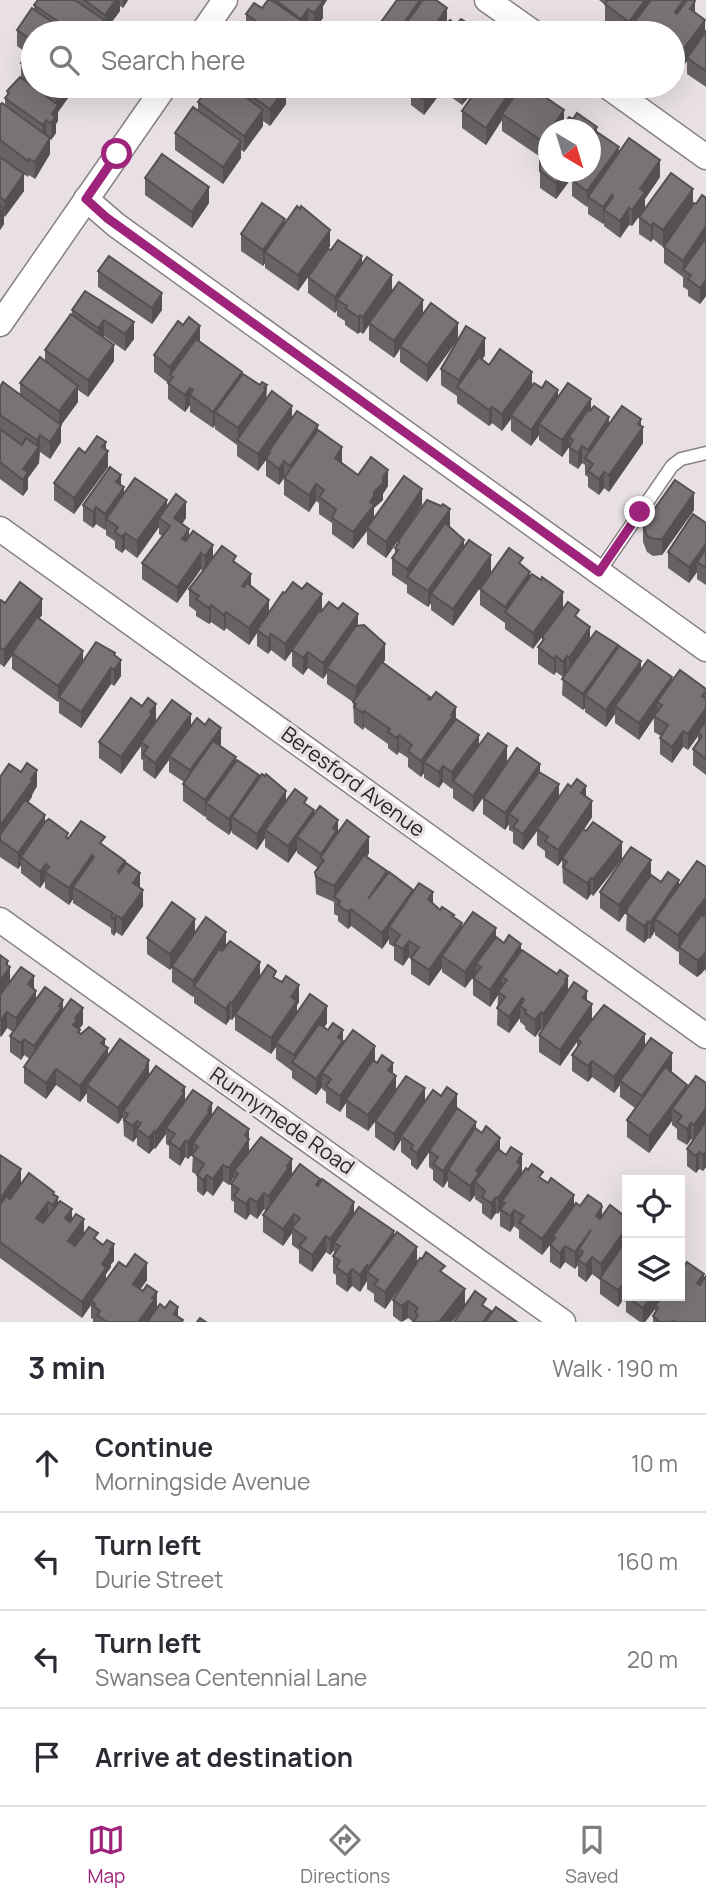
<!DOCTYPE html>
<html lang="en">
<head>
<meta charset="utf-8">
<style>
  :root { --surface:#fff; --page:#f7f7f7; --text:#2b2b33; --muted:#7c7c81; --line:#e1e1e2; --accent:#9e237a }
  body { margin:0; font-family:Manrope,sans-serif; background:var(--page); color:var(--text) }
  .controls { position:absolute; right:21px; bottom:21px; display:grid; overflow:hidden; border-radius:0px; box-shadow:0 7px 28px #0002 }
  .controls button { width:63px; height:63px; display:grid; place-items:center; padding:0; border:0; border-bottom:2px solid var(--line); background:var(--surface); color:var(--text); font:35px sans-serif }
  .compass { position:absolute; left:538px; top:119px; width:63px; height:63px; border-radius:50%; background:var(--surface); box-shadow:0 7px 28px #0002; rotate:142deg }
  .stop { position:absolute; width:21px; height:21px; margin:-16px; border:5px solid #9e237a; border-radius:50%; background:#fff }
  .stop.end { background:#9e237a; border-color:#fff; box-shadow:0 2px 7px #0008 }
  .list { margin:0; padding:0; list-style:none }
  h2 { display:flex; justify-content:space-between; align-items:center; height:91px; margin:0; padding:0 28px; font-size:30px }
  h2 small { font-size:23px; font-weight:400; color:var(--muted) }
  .list li { display:grid; grid-template-columns:46px 1fr auto; gap:21px; align-items:center; box-sizing:border-box; height:98px; padding:0 28px; border-top:2px solid var(--line) }
  .list b { display:block; font-size:26px; white-space:nowrap }
  .list p { margin:0; font-size:23px; white-space:nowrap; color:var(--muted) }
  .list em { font-size:23px; font-style:normal; color:var(--muted) }
  .icon { flex:none; width:38px; height:38px; fill:none; stroke:currentColor; stroke-width:2; stroke-linecap:round; stroke-linejoin:round }
  .map { position:relative; flex:none; width:706px; height:1322px; overflow:hidden }
  .search { position:absolute; background:var(--surface); box-shadow:0 7px 28px #0002; left:21px; right:21px; top:21px; height:77px; display:flex; align-items:center; gap:18px; box-sizing:border-box; padding:0 24px; border-radius:38px; color:var(--muted); font-size:26px }
  .sheet { height:483px; background:var(--surface) }
  nav { display:flex; justify-content:space-around; align-items:center; box-sizing:border-box; height:98px; border-top:2px solid var(--line); background:var(--surface); font-size:19px; color:var(--muted) }
  nav a { display:grid; justify-items:center; gap:4px }
  nav .on { color:var(--accent) }
  .map>svg:first-child { display:block }
  .lines { fill:none; stroke-linecap:round; stroke-linejoin:round }
  .lane-casing { stroke:#878084; stroke-width:15 }
  .street-casing { stroke:#878084; stroke-width:27 }
  .lane { stroke:#fff; stroke-width:12 }
  .street { stroke:#fff; stroke-width:24 }
  .wall { fill:#686265 }
  .shaded-wall { fill:#555053 }
  .building { fill:#797276; stroke:#555053; stroke-width:2 }
  .route { stroke:#9e237a; stroke-width:9 }
  .labels { text-anchor:middle; stroke-width:7; stroke-linejoin:round; paint-order:stroke }
  .street-label { font-size:21px; fill:#292728; stroke:#e8e0e4 }
</style>
</head>
<body>
<div class="map">
<svg width="706" height="1322" viewBox="0 0 706 1322">
  <rect width="100%" height="100%" fill="#e8e0e4"/>
  <g class="lines">
    <defs>
      <polyline id="lane" points="599,572 672,466 681,459 706,453"/>
      <g id="street">
        <polyline points="487,0 534,33"/>
        <polyline points="202,33 225,0"/>
        <polyline points="607,86 706,157"/>
        <polyline points="86,199 116,225 706,649"/>
        <polyline points="0,324 165,86"/>
        <polyline points="0,529 706,1036"/>
        <polyline points="0,920 563,1322"/>
      </g>
    </defs>
    <!-- lane casing -->
    <use href="#lane" class="lane-casing"/>
    <!-- street casing -->
    <use href="#street" class="street-casing"/>
    <!-- lane -->
    <use href="#lane" class="lane"/>
    <!-- street -->
    <use href="#street" class="street"/>
  </g>
  <!-- wall -->
  <g class="wall">
    <polygon points="38,0 128,0 123,8 120,6 120,11 105,31 104,30 104,33 33,33 33,86 73,86 73,91 58,112 58,121 56,124 56,133 51,140 50,139 50,154 35,179 29,175 28,177 0,157 0,105 5,105 5,98 7,95 7,91 21,78 21,63 28,54 17,46 17,30 34,9 34,5"/>
    <polygon points="268,0 327,0 323,6 323,18 314,30 308,26 303,33 232,33 246,28 246,14 262,8"/>
    <polygon points="599,0 695,0 695,13 705,32 706,31 706,87 687,74 687,61 673,79 673,33 622,33 605,21 605,5"/>
    <polygon points="209,86 284,86 286,104 270,126 263,121 263,126 244,152 241,150 241,158 223,184 175,150 175,133 198,110 198,102"/>
    <polygon points="409,86 529,86 564,110 564,125 569,117 573,119 577,113 597,127 597,133 597,132 619,147 619,153 629,138 660,160 660,177 645,199 645,208 632,226 629,225 620,238 604,226 604,222 603,224 588,214 588,206 587,207 572,196 572,180 578,172 591,172 591,130 549,130 549,172 576,172 556,199 540,188 540,160 542,158 502,131 502,120 486,145 462,128 462,111 470,99 468,98 462,105 447,94 447,89 442,96 439,95 424,115 411,105 411,95 409,94"/>
    <polygon points="0,157 24,191 4,217 4,224 0,230"/>
    <polygon points="145,178 209,203 192,228 145,195"/>
    <polygon points="706,198 706,296 700,304 688,296 688,290 683,287 683,276 683,277 664,263 664,247 681,222 663,247 653,239 651,242 639,234 639,217 696,204"/>
    <polygon points="285,223 330,246 325,253 362,265 392,291 458,339 427,382 400,362 400,349 394,358 369,340 369,325 363,334 360,332 358,334 345,325 345,321 337,316 337,310 335,313 308,293 308,277 298,291 265,268 265,263 263,266 241,251 241,234"/>
    <polygon points="98,271 162,310 152,324 98,287"/>
    <polygon points="85,291 134,339 125,351 104,336 103,337 114,361 88,397 78,390 78,402 61,425 61,442 50,459 40,452 39,463 28,478 28,489 23,496 0,479 0,387 20,395 20,383 45,361 45,350 72,315 72,310"/>
    <polygon points="200,341 242,375 267,398 292,417 318,430 342,464 358,475 371,457 388,486 383,494 383,500 374,508 374,518 422,505 401,536 450,526 449,527 464,547 491,572 453,626 431,610 431,603 428,607 407,593 407,585 392,575 392,558 395,553 395,548 398,544 398,541 386,558 367,544 367,531 353,549 332,534 332,523 319,514 319,503 316,501 309,512 284,495 284,478 279,485 266,476 266,460 258,471 237,456 237,445 215,429 215,425 213,428 190,412 190,405 185,412 168,399 168,383 154,372 154,355"/>
    <polygon points="485,355 482,360 489,365 591,410 609,424 641,426 643,443 609,492 604,488 599,495 588,487 588,477 585,475 585,465 582,463 578,469 569,463 569,447 562,457 539,440 539,435 531,446 511,431 511,419 502,431 492,423 489,426 457,403 457,396 441,385 441,369"/>
    <polygon points="106,449 108,467 74,514 54,500 54,483 85,453"/>
    <polygon points="121,485 124,494 167,507 186,518 182,524 189,537 213,558 236,564 269,613 322,610 358,626 385,660 383,663 430,700 456,719 479,744 507,763 540,772 559,798 586,796 592,817 584,830 622,859 593,896 591,894 587,900 563,883 562,860 558,866 545,857 545,851 537,845 537,831 523,850 513,843 513,832 509,830 509,824 505,830 483,814 483,798 473,812 453,798 453,788 452,789 443,782 439,788 424,778 424,773 421,777 408,767 408,758 399,752 397,755 388,748 388,744 364,727 363,730 354,723 353,702 327,684 327,673 323,679 308,668 303,675 292,666 292,651 285,661 271,650 268,654 257,646 257,633 249,645 226,628 224,631 211,622 209,624 196,616 196,611 189,606 189,589 203,571 201,569 177,603 142,579 142,563 162,536 159,534 159,527 137,558 125,549 122,553 115,548 115,541 106,535 106,528 105,530 96,524 93,528 83,521 83,505"/>
    <polygon points="694,510 662,555 653,556 647,552 643,542 643,525"/>
    <polygon points="706,523 706,585 697,579 697,572 689,583 668,568 668,552"/>
    <polygon points="523,566 530,577 541,580 533,649 505,629 505,623 480,605 480,589"/>
    <polygon points="0,601 42,615 39,619 83,661 115,656 121,676 114,686 111,684 81,728 59,713 59,701 58,702 12,669 12,656 4,667 0,664"/>
    <polygon points="579,619 590,639 618,649 641,671 672,681 706,689 706,775 693,765 693,749 698,742 698,736 688,750 683,747 672,763 660,754 660,738 661,736 654,732 654,718 639,740 615,723 615,714 606,727 585,712 585,708 583,710 562,695 563,677 556,672 554,675 538,664 538,647 542,642 542,637"/>
    <polygon points="156,721 191,726 221,744 220,745 236,761 286,802 307,805 314,813 338,832 369,853 367,857 387,874 413,892 433,903 440,910 454,917 462,928 496,937 504,943 521,951 568,992 587,1001 592,1021 645,1046 672,1070 671,1072 687,1088 706,1083 706,1167 703,1171 699,1169 696,1173 687,1166 687,1149 693,1140 691,1139 687,1145 677,1139 677,1129 672,1125 672,1121 649,1153 627,1137 627,1120 635,1108 620,1097 620,1085 614,1093 592,1077 588,1082 572,1071 572,1055 577,1048 577,1041 560,1066 539,1052 539,1035 543,1030 541,1029 535,1037 525,1029 525,1026 520,1022 520,1018 509,1033 497,1025 498,995 490,1007 473,995 473,978 476,973 465,988 442,972 442,968 429,986 411,974 411,959 409,957 403,966 394,960 394,947 389,944 389,939 382,949 351,926 348,929 338,921 338,916 334,914 334,902 316,894 315,872 318,868 297,853 297,850 288,863 265,847 265,838 257,850 232,833 232,830 229,835 206,819 206,815 205,817 183,801 183,784 184,782 169,772 169,760 155,779 143,770 143,760 141,759 141,746 121,774 99,758 99,742"/>
    <polygon points="0,777 37,786 28,803 45,822 68,839 105,846 125,865 140,888 143,906 122,936 116,932 114,936 111,933 111,928 73,903 73,899 69,905 45,888 45,881 40,888 21,873 21,865 18,869 0,857"/>
    <polygon points="706,867 706,973 705,969 702,973 697,977 679,964 679,951 678,952 655,935 655,931 650,939 648,938 644,943 626,930 627,910 619,922 600,908 600,892 651,875 661,882 679,887"/>
    <polygon points="195,932 226,946 260,977 276,979 299,1002 297,1005 297,1013 327,1023 324,1028 343,1044 375,1061 393,1073 396,1090 425,1102 457,1109 476,1129 522,1171 521,1175 543,1180 574,1206 580,1206 602,1216 610,1205 627,1296 681,1271 704,1280 706,1322 653,1322 653,1316 655,1313 655,1309 645,1322 640,1322 626,1312 626,1299 625,1302 623,1300 618,1307 600,1294 600,1280 592,1274 586,1282 578,1276 578,1265 575,1269 565,1262 560,1269 550,1262 550,1245 553,1241 542,1255 519,1238 519,1230 514,1226 510,1232 500,1226 500,1211 498,1214 496,1213 491,1220 482,1213 482,1204 475,1199 475,1195 470,1202 448,1187 448,1180 443,1188 433,1180 433,1170 429,1167 429,1152 417,1170 411,1165 411,1160 401,1152 401,1140 394,1151 375,1137 375,1122 368,1131 346,1117 346,1103 340,1112 326,1103 326,1092 322,1089 322,1087 316,1095 292,1078 292,1071 276,1059 276,1047 271,1054 235,1030 235,1016 232,1020 230,1019 226,1025 194,1003 194,996 193,997 172,982 172,968 170,970 147,954 147,938"/>
    <polygon points="0,955 8,965 10,982 34,989 36,999 63,1010 83,1024 79,1029 80,1034 105,1045 108,1056 149,1075 185,1101 212,1115 249,1129 249,1151 292,1175 320,1183 354,1215 394,1236 417,1263 445,1275 465,1305 452,1322 413,1322 408,1318 401,1322 393,1316 393,1300 414,1267 385,1309 374,1301 374,1294 367,1289 367,1281 360,1292 352,1286 347,1292 336,1284 336,1275 333,1273 333,1256 334,1254 334,1250 330,1255 326,1252 312,1272 299,1263 299,1250 292,1245 292,1233 283,1246 263,1232 263,1215 266,1211 264,1209 257,1219 250,1214 246,1220 234,1212 234,1202 231,1200 231,1184 234,1180 234,1177 229,1185 223,1181 213,1196 207,1191 203,1196 197,1191 197,1175 192,1172 193,1153 188,1159 185,1157 180,1166 169,1158 169,1146 166,1144 166,1134 155,1149 154,1148 149,1154 137,1145 137,1137 133,1142 124,1136 123,1117 118,1124 87,1102 87,1093 80,1102 56,1085 46,1099 24,1083 24,1067 30,1059 24,1055 21,1060 10,1052 10,1036 13,1032 7,1028 1,1037 0,1036"/>
    <polygon points="0,1155 21,1184 54,1195 58,1204 84,1234 98,1241 114,1261 111,1264 111,1267 106,1274 106,1280 147,1280 140,1289 157,1308 178,1317 183,1322 93,1322 93,1319 91,1318 91,1305 82,1318 0,1258"/>
  </g>
  <!-- shaded-wall -->
  <g class="shaded-wall">
    <polygon points="116,0 120,0 120,11 105,31 105,15"/>
    <polygon points="123,0 128,0 123,8"/>
    <polygon points="317,0 327,0 323,6 323,18 314,30 314,13"/>
    <polygon points="420,0 425,0 408,33 397,33"/>
    <polygon points="645,0 657,0 633,24 633,33 629,33 629,22"/>
    <polygon points="684,0 695,0 675,29 675,12"/>
    <polygon points="695,1 695,17 690,9"/>
    <polygon points="447,8 447,25 441,33 429,33"/>
    <polygon points="308,9 308,26 303,33 293,33 301,22 301,19"/>
    <polygon points="104,20 104,33 95,33"/>
    <polygon points="705,20 705,37 687,58 687,61 673,79 673,63"/>
    <polygon points="469,24 469,33 464,33 464,31"/>
    <polygon points="65,86 73,86 73,91 58,112 58,121 56,124 56,133 51,140 52,114 56,107 56,98"/>
    <polygon points="434,86 439,86 439,95 424,115 424,99"/>
    <polygon points="442,86 447,86 447,89 442,96"/>
    <polygon points="465,86 468,86 468,98 462,105 462,89"/>
    <polygon points="514,86 524,86 502,114 502,120 486,145 486,128"/>
    <polygon points="286,87 286,104 270,126 270,109"/>
    <polygon points="263,110 263,126 244,152 244,136"/>
    <polygon points="564,110 564,126 562,130 550,130"/>
    <polygon points="46,120 46,136 43,142 43,125"/>
    <polygon points="597,127 597,143 591,152 591,135"/>
    <polygon points="549,132 549,148 542,158 542,141"/>
    <polygon points="50,138 50,154 35,179 35,162"/>
    <polygon points="241,141 241,158 223,184 223,167"/>
    <polygon points="619,147 619,163 588,197 587,207 587,191"/>
    <polygon points="660,160 660,177 645,199 645,208 632,226 632,210 640,189"/>
    <polygon points="564,172 576,172 556,199 556,183"/>
    <polygon points="24,174 24,191 5,217 5,201"/>
    <polygon points="209,187 209,203 192,228 192,212"/>
    <polygon points="693,189 693,205 663,247 663,230"/>
    <polygon points="612,195 612,212 604,210 604,222 603,224 603,207"/>
    <polygon points="4,208 4,224 0,230 0,214"/>
    <polygon points="629,208 629,225 620,238 620,221"/>
    <polygon points="285,219 285,235 265,252 265,263 263,266 263,250"/>
    <polygon points="653,223 653,239 651,242 651,226"/>
    <polygon points="706,226 706,242 683,270 683,277 683,261"/>
    <polygon points="330,230 330,246 298,291 298,275"/>
    <polygon points="362,256 362,273 337,300 337,310 335,313 335,297"/>
    <polygon points="392,275 392,291 363,334 363,317"/>
    <polygon points="706,280 706,296 700,304 700,288"/>
    <polygon points="162,293 162,310 152,324 152,308"/>
    <polygon points="423,300 423,316 400,346 400,349 394,358 394,341"/>
    <polygon points="360,315 360,332 358,334 358,317"/>
    <polygon points="104,320 104,336 98,345 98,328"/>
    <polygon points="134,322 134,339 125,351 125,334"/>
    <polygon points="458,323 458,339 427,382 427,365"/>
    <polygon points="200,326 200,342 173,377 170,375 170,384 170,367"/>
    <polygon points="485,338 485,355 463,391 459,388 459,380"/>
    <polygon points="114,345 114,361 88,397 88,380"/>
    <polygon points="242,372 242,388 215,412 215,425 213,428 213,412"/>
    <polygon points="532,372 532,389 511,415 511,419 502,431 502,414"/>
    <polygon points="267,385 266,405 238,440 238,428"/>
    <polygon points="78,386 78,402 59,428 59,411"/>
    <polygon points="190,388 190,405 185,412 185,395"/>
    <polygon points="558,390 558,406 539,424 539,435 531,446 531,430"/>
    <polygon points="591,399 591,416 569,437 569,447 562,457 562,440"/>
    <polygon points="292,406 292,422 270,452 269,451 269,456 258,471 258,454"/>
    <polygon points="492,407 492,423 489,426 489,410"/>
    <polygon points="609,417 609,434 588,460 588,450"/>
    <polygon points="641,419 641,430 643,427 643,443 609,492 609,475"/>
    <polygon points="61,425 61,442 50,459 50,442"/>
    <polygon points="318,425 318,442 290,482 290,466"/>
    <polygon points="40,435 39,463 28,478 28,489 23,496 23,469 37,450 37,440"/>
    <polygon points="106,442 106,453 108,451 108,467 74,514 74,498"/>
    <polygon points="582,446 582,463 578,469 578,453"/>
    <polygon points="342,447 342,464 335,458"/>
    <polygon points="284,461 284,478 279,485 279,469"/>
    <polygon points="388,470 388,486 383,494 383,477"/>
    <polygon points="604,472 604,488 599,495 599,479"/>
    <polygon points="121,475 121,491 124,487 124,504 106,519 106,528 105,530 105,514 116,482"/>
    <polygon points="383,483 383,500 374,508 374,521 367,528 367,531 353,549 353,532 374,492"/>
    <polygon points="316,484 316,501 309,512 309,495"/>
    <polygon points="422,489 422,505 386,558 386,542"/>
    <polygon points="694,493 694,510 662,555 662,539"/>
    <polygon points="167,500 167,516 159,518 159,527 137,558 137,541"/>
    <polygon points="186,502 186,518 174,535 174,518"/>
    <polygon points="96,507 96,524 93,528 93,512"/>
    <polygon points="450,509 450,526 412,580 407,577 407,569"/>
    <polygon points="189,529 189,545 182,539"/>
    <polygon points="125,533 125,549 122,553 122,537"/>
    <polygon points="464,540 464,556 431,594 431,603 428,607 428,591"/>
    <polygon points="706,544 706,560 697,562 697,572 689,583 689,567"/>
    <polygon points="213,545 213,561 205,572 205,556"/>
    <polygon points="201,553 201,569 177,603 177,587"/>
    <polygon points="491,555 491,572 453,626 453,609"/>
    <polygon points="530,572 530,588 505,612 505,607"/>
    <polygon points="251,574 251,591 242,586"/>
    <polygon points="563,592 563,609 533,649 533,633"/>
    <polygon points="322,594 322,610 285,661 285,644"/>
    <polygon points="42,599 42,615 13,654 12,653 12,656 4,667 4,650"/>
    <polygon points="269,600 269,616 257,630 257,633 249,645 249,628"/>
    <polygon points="211,605 211,622 209,624 209,608"/>
    <polygon points="226,612 226,628 224,631 224,615"/>
    <polygon points="358,614 358,630 327,668 327,673 323,679 323,663"/>
    <polygon points="590,627 590,644 569,674 569,658"/>
    <polygon points="271,634 271,650 268,654 268,638"/>
    <polygon points="385,644 385,660 356,704 356,687"/>
    <polygon points="618,645 618,662 585,695 585,708 583,710 583,694"/>
    <polygon points="83,651 83,667 59,697 58,702 58,686"/>
    <polygon points="308,652 308,668 303,675 303,658"/>
    <polygon points="115,653 115,669 121,660 121,676 114,686 114,655"/>
    <polygon points="556,656 556,672 554,675 554,659"/>
    <polygon points="567,656 567,673 563,678 563,662"/>
    <polygon points="641,661 641,678 615,706 615,714 606,727 606,710"/>
    <polygon points="111,668 111,684 81,728 81,712"/>
    <polygon points="672,677 672,694 657,702 657,714 654,716 654,718 639,740 639,723"/>
    <polygon points="156,704 156,721 141,742 141,746 121,774 121,757"/>
    <polygon points="456,707 456,723 424,762 424,773 421,777 421,761"/>
    <polygon points="706,708 706,724 698,732 698,736 688,750 688,734"/>
    <polygon points="364,711 364,727 363,730 363,713"/>
    <polygon points="191,714 191,731 169,756 169,760 155,779 155,763"/>
    <polygon points="221,728 221,744 190,787 190,770"/>
    <polygon points="683,731 683,747 672,763 672,747"/>
    <polygon points="399,735 399,752 397,755 397,738"/>
    <polygon points="479,735 479,752 453,781 452,789 452,772"/>
    <polygon points="507,746 507,763 473,812 473,796"/>
    <polygon points="236,757 236,773 206,803 206,815 205,817 205,800"/>
    <polygon points="540,764 540,780 509,814 509,824 505,830 505,813"/>
    <polygon points="443,766 443,782 439,788 439,772"/>
    <polygon points="37,770 37,786 32,794 32,797 1,841 0,826"/>
    <polygon points="259,775 259,792 232,817 232,830 229,835 229,819"/>
    <polygon points="559,784 559,800 537,829 537,831 523,850 523,834"/>
    <polygon points="586,786 586,803 581,793"/>
    <polygon points="286,791 286,808 265,830 265,838 257,850 257,834"/>
    <polygon points="592,801 592,817 558,866 558,850"/>
    <polygon points="314,810 314,827 297,837 297,850 288,863 288,846"/>
    <polygon points="45,815 45,831 21,857 21,865 18,869 18,853"/>
    <polygon points="338,820 338,836 324,860 321,858 321,854 333,828"/>
    <polygon points="369,837 369,853 337,899 334,897 334,902 334,886"/>
    <polygon points="622,842 622,859 593,896 593,879"/>
    <polygon points="92,855 92,872 73,887 73,899 69,905 69,888"/>
    <polygon points="651,860 651,877 619,922 619,905"/>
    <polygon points="46,864 45,881 40,888 40,872"/>
    <polygon points="140,873 140,889 133,883"/>
    <polygon points="591,878 591,894 587,900 587,883"/>
    <polygon points="679,880 679,897 655,919 655,931 650,939 650,923"/>
    <polygon points="143,890 143,906 122,936 122,919"/>
    <polygon points="413,890 413,906 389,927 389,939 382,949 382,933"/>
    <polygon points="433,892 433,908 428,899"/>
    <polygon points="706,897 706,913 679,947 678,952 678,935"/>
    <polygon points="351,909 351,926 348,929 348,912"/>
    <polygon points="116,915 116,932 114,936 114,919"/>
    <polygon points="195,919 195,935 172,966 170,970 170,954"/>
    <polygon points="648,921 648,938 644,943 644,926"/>
    <polygon points="462,923 462,939 442,956 442,968 429,986 429,970"/>
    <polygon points="496,928 496,945 476,964 476,973 465,988 465,972"/>
    <polygon points="226,932 226,948 194,986 193,997 193,981"/>
    <polygon points="409,941 409,957 403,966 403,949"/>
    <polygon points="521,944 521,960 502,977 502,988 498,992 498,995 490,1007 490,990"/>
    <polygon points="706,951 705,969 702,973 697,977 697,960"/>
    <polygon points="8,961 8,970 10,967 10,984 0,997 0,981 6,964"/>
    <polygon points="260,962 260,979 232,1020 232,1003"/>
    <polygon points="34,976 34,993 28,984"/>
    <polygon points="568,976 568,992 543,1031 543,1014"/>
    <polygon points="299,985 299,1002 297,1005 297,1018 276,1043 276,1047 271,1054 271,1038 291,997"/>
    <polygon points="36,991 36,1007 16,1035 16,1018"/>
    <polygon points="587,991 587,1008 583,998"/>
    <polygon points="522,998 522,1007 520,1006 520,1018 509,1033 509,1017"/>
    <polygon points="63,1000 63,1016 34,1062 34,1046"/>
    <polygon points="230,1002 230,1019 226,1025 226,1009"/>
    <polygon points="592,1004 592,1021 560,1066 560,1050"/>
    <polygon points="327,1006 327,1023 298,1066 294,1063 294,1055"/>
    <polygon points="83,1008 83,1024 77,1032 73,1025 75,1018"/>
    <polygon points="7,1012 7,1028 1,1037 1,1020"/>
    <polygon points="541,1012 541,1029 535,1037 535,1020"/>
    <polygon points="343,1030 343,1046 322,1073 322,1087 316,1095 316,1079 338,1037"/>
    <polygon points="645,1034 645,1050 620,1081 620,1085 614,1093 614,1077"/>
    <polygon points="24,1039 24,1055 21,1060 21,1043"/>
    <polygon points="105,1039 105,1052 108,1048 108,1064 87,1085 87,1093 80,1102 80,1086 101,1043"/>
    <polygon points="375,1046 375,1062 346,1100 346,1103 340,1112 340,1096"/>
    <polygon points="672,1053 672,1070 642,1113 642,1096"/>
    <polygon points="149,1060 149,1076 123,1111 123,1117 118,1124 118,1108"/>
    <polygon points="592,1061 592,1077 588,1082 588,1066"/>
    <polygon points="393,1063 393,1079 388,1070"/>
    <polygon points="56,1069 56,1085 46,1099 46,1083"/>
    <polygon points="396,1076 396,1092 368,1131 368,1115"/>
    <polygon points="687,1085 687,1101 672,1109 672,1121 649,1153 649,1136"/>
    <polygon points="185,1087 185,1103 166,1128 166,1134 155,1149 155,1133"/>
    <polygon points="425,1088 425,1105 401,1136 401,1140 394,1151 394,1134"/>
    <polygon points="457,1094 457,1111 417,1170 417,1153"/>
    <polygon points="212,1103 212,1120 193,1143 193,1153 188,1159 188,1142"/>
    <polygon points="706,1108 706,1124 694,1141 694,1125"/>
    <polygon points="137,1121 137,1137 133,1142 133,1126"/>
    <polygon points="476,1122 476,1139 448,1170 448,1180 443,1188 443,1171"/>
    <polygon points="691,1123 691,1139 687,1145 687,1129"/>
    <polygon points="249,1129 249,1155 234,1171 234,1177 229,1185 229,1168 245,1135"/>
    <polygon points="154,1131 154,1148 149,1154 149,1138"/>
    <polygon points="500,1138 500,1154 475,1182 475,1195 470,1202 470,1186 476,1171"/>
    <polygon points="185,1141 185,1157 180,1166 180,1149"/>
    <polygon points="706,1151 706,1167 703,1171 703,1155"/>
    <polygon points="699,1152 699,1169 696,1173 696,1156"/>
    <polygon points="522,1154 522,1171 521,1173 521,1181 505,1203 502,1201 502,1208 498,1214 498,1198"/>
    <polygon points="292,1159 292,1175 269,1212 269,1196"/>
    <polygon points="223,1165 223,1181 213,1196 213,1179"/>
    <polygon points="21,1169 21,1186 0,1215 0,1199"/>
    <polygon points="207,1175 207,1191 203,1196 203,1180"/>
    <polygon points="54,1192 54,1202 58,1197 58,1214 53,1221 53,1194"/>
    <polygon points="264,1193 264,1209 257,1219 257,1202"/>
    <polygon points="574,1195 574,1211 553,1236 553,1241 542,1255 542,1239"/>
    <polygon points="496,1197 496,1213 491,1220 491,1203"/>
    <polygon points="250,1198 250,1214 246,1220 246,1204"/>
    <polygon points="48,1202 48,1218 36,1235 36,1218"/>
    <polygon points="354,1202 354,1219 334,1243 334,1250 330,1255 330,1239"/>
    <polygon points="602,1207 602,1224 596,1216"/>
    <polygon points="72,1209 72,1226 65,1218"/>
    <polygon points="514,1210 514,1226 510,1232 510,1216"/>
    <polygon points="294,1214 294,1230 292,1228 292,1233 283,1246 283,1229"/>
    <polygon points="84,1219 84,1236 68,1257 68,1241"/>
    <polygon points="627,1227 627,1244 601,1278 601,1264"/>
    <polygon points="591,1230 583,1252 579,1249 579,1261 578,1260 578,1265 575,1269 575,1252"/>
    <polygon points="394,1231 394,1248 369,1274 369,1267"/>
    <polygon points="326,1236 326,1252 312,1272 312,1255"/>
    <polygon points="114,1244 114,1261 111,1264 111,1267 106,1274 106,1284 91,1301 91,1305 82,1318 82,1302 102,1264"/>
    <polygon points="565,1246 565,1262 560,1269 560,1253"/>
    <polygon points="417,1247 417,1263 385,1309 385,1292"/>
    <polygon points="592,1257 592,1274 586,1282 586,1265"/>
    <polygon points="147,1263 147,1280 133,1300 133,1284"/>
    <polygon points="367,1265 367,1281 360,1292 360,1275"/>
    <polygon points="352,1269 352,1286 347,1292 347,1275"/>
    <polygon points="704,1274 704,1291 697,1283"/>
    <polygon points="627,1282 627,1296 626,1296 626,1299 625,1302 625,1285"/>
    <polygon points="623,1284 623,1300 618,1307 618,1290"/>
    <polygon points="465,1289 465,1305 452,1322 439,1322"/>
    <polygon points="157,1292 157,1308 150,1322 138,1322"/>
    <polygon points="652,1296 664,1296 655,1306 655,1309 645,1322 643,1322 643,1308"/>
    <polygon points="408,1301 408,1318 402,1322 402,1306"/>
    <polygon points="178,1307 178,1322 174,1314"/>
  </g>
  <!-- building -->
  <g class="building">
    <polygon points="38,0 75,0 104,20 95,33 75,33 34,5"/>
    <polygon points="84,0 116,0 105,15"/>
    <polygon points="268,0 271,0 302,21 293,33 272,33 246,14 254,3 262,8"/>
    <polygon points="275,0 320,0 323,2 314,13 308,9 301,19"/>
    <polygon points="397,0 420,0 397,33 373,33"/>
    <polygon points="423,0 436,0 447,8 429,33 399,33"/>
    <polygon points="608,0 645,0 629,22 605,4"/>
    <polygon points="651,0 684,0 675,12 677,14 687,0 694,0 695,1 690,9 705,20 673,63 673,33 646,33 633,24"/>
    <polygon points="32,8 68,33 33,33 33,41 17,30"/>
    <polygon points="461,19 469,24 464,31 468,33 440,33 450,20 456,25"/>
    <polygon points="239,23 254,33 232,33"/>
    <polygon points="706,31 706,71 687,58"/>
    <polygon points="33,47 33,82 28,78 33,71 21,63"/>
    <polygon points="20,77 58,105 52,114 56,117 51,123 46,120 43,125 5,98 9,93 7,91"/>
    <polygon points="39,86 65,86 56,98"/>
    <polygon points="209,86 231,86 263,110 244,136 198,102"/>
    <polygon points="237,86 284,86 286,87 270,109"/>
    <polygon points="413,86 434,86 424,99 411,89"/>
    <polygon points="479,86 514,86 486,128 462,111"/>
    <polygon points="522,86 529,86 564,110 550,130 549,130 549,132 542,141 502,114"/>
    <polygon points="2,103 50,138 35,162 29,159 28,161 0,140 0,105"/>
    <polygon points="193,107 241,141 223,167 175,133"/>
    <polygon points="577,113 597,127 591,135 591,130 561,130 569,117 573,119"/>
    <polygon points="597,132 619,147 587,191 572,180 579,172 591,172 591,142"/>
    <polygon points="629,138 660,160 640,189 645,192 632,210 629,208 620,221 604,210 613,197 612,195 603,207 588,197"/>
    <polygon points="549,148 549,172 564,172 556,183 540,171 540,160"/>
    <polygon points="162,154 209,187 192,212 145,178"/>
    <polygon points="0,157 24,174 5,201 0,197"/>
    <polygon points="671,173 693,189 663,230 653,223 651,226 639,217"/>
    <polygon points="702,195 706,198 706,226 683,261 664,247 694,203 696,204"/>
    <polygon points="262,203 285,219 263,250 241,234"/>
    <polygon points="0,205 4,208 0,214"/>
    <polygon points="297,206 300,209 301,206 330,230 298,275 265,252"/>
    <polygon points="706,238 706,280 700,288 688,279 691,275 683,270"/>
    <polygon points="338,240 362,256 335,297 308,277 328,249 331,250"/>
    <polygon points="109,256 162,293 152,308 98,271"/>
    <polygon points="367,257 392,275 363,317 360,315 358,317 345,308 347,306 337,300"/>
    <polygon points="399,282 423,300 394,341 369,323"/>
    <polygon points="85,291 134,322 125,334 104,320 98,328 72,310"/>
    <polygon points="431,303 458,323 427,365 400,346"/>
    <polygon points="71,314 114,345 88,380 45,350"/>
    <polygon points="189,317 200,326 170,367 154,355 178,321 183,325"/>
    <polygon points="466,326 485,338 459,380 441,369"/>
    <polygon points="196,339 242,372 213,412 190,395 193,390 190,388 185,395 168,383 173,377 170,375"/>
    <polygon points="500,349 532,372 502,414 492,407 489,410 457,387 479,357 489,365"/>
    <polygon points="40,357 78,386 59,411 20,383"/>
    <polygon points="243,374 260,385 262,382 267,385 264,388 266,389 238,428 215,412"/>
    <polygon points="546,381 558,390 531,430 511,415 534,383 542,388"/>
    <polygon points="3,382 61,425 50,442 40,435 37,440 0,415 0,387"/>
    <polygon points="568,383 591,399 562,440 539,424"/>
    <polygon points="272,391 292,406 258,454 237,440"/>
    <polygon points="594,406 609,417 588,450 582,446 578,453 569,447 573,440 569,437 588,410 590,411"/>
    <polygon points="622,406 641,419 638,424 643,427 609,475 604,472 599,479 588,471 593,464 585,458"/>
    <polygon points="297,411 318,425 290,466 284,461 279,469 266,459 270,452 269,451"/>
    <polygon points="0,429 22,445 26,438 39,447 23,469 28,472 23,480 0,462"/>
    <polygon points="318,430 342,447 335,458 358,475 371,457 388,470 383,477 383,483 374,492 374,496 370,502 374,505 353,532 332,518 336,509 319,497 324,490 316,484 309,495 284,478"/>
    <polygon points="97,436 106,442 102,447 108,451 74,498 54,483 79,448 85,453"/>
    <polygon points="110,467 121,475 116,482 124,487 105,514 96,507 93,512 83,505"/>
    <polygon points="404,476 422,489 386,542 367,528"/>
    <polygon points="135,478 167,500 137,541 125,533 122,537 115,532 118,527 106,519"/>
    <polygon points="675,480 694,493 662,539 653,539 647,536 643,525"/>
    <polygon points="176,494 186,502 174,518 189,529 182,539 186,541 193,531 213,545 205,556 201,553 177,587 142,563 170,526 159,518"/>
    <polygon points="427,500 441,506 443,504 450,509 407,569 392,558 398,550 395,548 399,542 398,541"/>
    <polygon points="693,514 706,523 706,544 689,567 668,552"/>
    <polygon points="445,523 464,540 428,591 407,577"/>
    <polygon points="469,540 491,555 453,609 431,594"/>
    <polygon points="222,546 236,556 233,561 251,574 242,586 244,587 247,583 269,600 249,628 226,612 224,615 211,605 209,608 196,599 199,596 189,589"/>
    <polygon points="509,548 523,558 519,563 530,572 505,607 480,589"/>
    <polygon points="706,549 706,568 697,562"/>
    <polygon points="532,574 541,580 542,577 563,592 533,633 505,612"/>
    <polygon points="20,582 42,599 4,650 0,648 0,601 1,600 5,603"/>
    <polygon points="293,582 302,589 307,583 322,594 285,644 271,634 268,638 257,630 283,592 285,593"/>
    <polygon points="329,602 338,609 343,603 358,614 323,663 308,652 303,658 292,650 319,611 321,612"/>
    <polygon points="568,602 579,610 575,616 590,627 569,658 567,656 563,662 556,656 554,659 538,647 544,639 542,637"/>
    <polygon points="37,617 83,651 58,686 12,653"/>
    <polygon points="364,625 385,644 356,687 327,668 356,626"/>
    <polygon points="596,631 618,645 583,694 562,679"/>
    <polygon points="96,642 115,653 114,655 121,660 114,670 111,668 81,712 59,697"/>
    <polygon points="619,646 641,661 606,710 585,695"/>
    <polygon points="648,660 672,677 639,723 615,706"/>
    <polygon points="382,662 430,697 428,699 430,700 436,692 456,707 451,715 453,716 421,761 408,751 412,745 399,735 397,738 388,732 390,729 364,711 363,713 354,707 356,704 353,702"/>
    <polygon points="680,670 706,689 706,691 702,696 706,699 706,708 688,734 683,731 672,747 660,738 668,725 654,716 662,705 657,702"/>
    <polygon points="131,698 142,706 148,698 156,704 150,712 152,714 121,757 99,742"/>
    <polygon points="172,700 191,714 155,763 143,754 148,747 141,742"/>
    <polygon points="197,718 205,725 209,719 221,728 190,770 169,756"/>
    <polygon points="456,719 479,735 452,772 443,766 439,772 424,762"/>
    <polygon points="706,721 706,759 693,749 702,736 698,732"/>
    <polygon points="488,733 507,746 473,796 453,781"/>
    <polygon points="213,741 236,757 205,800 183,784"/>
    <polygon points="517,748 540,764 505,813 483,798"/>
    <polygon points="237,760 259,775 229,819 206,803"/>
    <polygon points="27,763 37,770 31,779 32,781 0,826 0,777 9,764 21,772"/>
    <polygon points="539,772 559,784 523,834 513,827 518,820 509,814"/>
    <polygon points="262,774 265,776 266,774 286,791 257,834 232,817"/>
    <polygon points="577,779 586,786 581,793 592,801 558,850 545,841 548,837 537,829 568,784 571,787"/>
    <polygon points="295,789 307,798 304,803 314,810 288,846 265,830"/>
    <polygon points="25,800 45,815 18,853 0,840 0,835"/>
    <polygon points="320,806 338,820 333,828 337,830 321,854 297,837"/>
    <polygon points="49,819 68,833 66,837 68,839 81,821 105,837 100,843 125,861 118,871 119,873 126,863 140,873 133,883 143,890 122,919 116,915 114,919 111,917 113,913 73,887 94,857 92,855 69,888 45,872 49,867 46,864 40,872 21,857 45,822"/>
    <polygon points="347,820 369,837 334,886 316,877 315,872 324,860 320,858"/>
    <polygon points="593,822 622,842 593,879 591,878 587,883 563,867 567,862 562,858 583,829 586,831"/>
    <polygon points="631,847 651,860 619,905 600,892"/>
    <polygon points="364,855 387,871 368,899 389,872 413,890 382,933 351,909 348,912 338,905 340,901 334,897"/>
    <polygon points="697,861 706,867 706,897 678,935 655,919"/>
    <polygon points="668,872 679,880 650,923 648,921 644,926 626,913 628,907 651,875 661,882"/>
    <polygon points="419,883 433,892 428,899 440,910 442,907 454,915 452,916 462,923 429,970 411,958 419,947 409,941 403,949 394,944 400,935 389,927"/>
    <polygon points="172,902 195,919 170,954 147,938"/>
    <polygon points="473,912 496,928 465,972 442,956"/>
    <polygon points="706,913 706,951 702,957 697,960 679,947 701,915 703,916"/>
    <polygon points="206,917 226,932 193,981 172,966"/>
    <polygon points="509,935 521,944 490,990 473,978 481,967 476,964 496,937 504,943"/>
    <polygon points="230,941 260,962 232,1003 230,1002 226,1009 194,986 219,949 222,951"/>
    <polygon points="522,950 557,974 560,970 568,976 565,980 567,981 543,1014 541,1012 535,1020 525,1013 526,1010 520,1006 524,1000 522,998 509,1017 497,1008 505,997 498,992 507,980 502,977"/>
    <polygon points="0,955 8,961 6,964 10,967 0,981"/>
    <polygon points="268,965 276,971 273,977 282,982 286,976 299,985 291,997 297,1001 271,1038 235,1014"/>
    <polygon points="21,967 34,976 28,984 36,991 16,1018 7,1012 1,1020 0,1020 0,995"/>
    <polygon points="574,982 587,991 583,998 592,1004 560,1050 539,1035"/>
    <polygon points="45,987 63,1000 59,1006 62,1007 34,1046 24,1039 21,1043 10,1036"/>
    <polygon points="310,994 327,1006 294,1055 276,1043"/>
    <polygon points="71,999 83,1008 75,1018 77,1020 73,1025 80,1030 78,1032 81,1034 89,1027 105,1039 101,1043 108,1048 80,1086 56,1069 46,1083 24,1067"/>
    <polygon points="604,1005 645,1034 614,1077 592,1061 588,1066 572,1055 581,1042 577,1039"/>
    <polygon points="333,1023 343,1030 338,1037 343,1041 316,1079 292,1062 319,1024 328,1030"/>
    <polygon points="353,1030 375,1046 340,1096 326,1086 331,1079 322,1073"/>
    <polygon points="651,1038 672,1053 642,1096 620,1081"/>
    <polygon points="120,1039 149,1060 146,1066 147,1067 118,1108 87,1085"/>
    <polygon points="382,1055 393,1063 388,1070 396,1076 368,1115 346,1100 373,1060 377,1063"/>
    <polygon points="156,1066 185,1087 182,1091 184,1093 155,1133 154,1131 149,1138 137,1129 141,1123 137,1121 133,1126 124,1120 128,1114 123,1111"/>
    <polygon points="665,1067 687,1085 649,1136 627,1120"/>
    <polygon points="406,1076 425,1088 394,1134 375,1121"/>
    <polygon points="696,1076 706,1083 706,1108 694,1125 691,1123 687,1129 677,1122 682,1116 672,1109"/>
    <polygon points="447,1087 457,1094 417,1153 411,1149 413,1145 401,1136 433,1090 441,1096"/>
    <polygon points="193,1090 212,1103 208,1110 210,1111 188,1142 185,1141 180,1149 169,1142 175,1134 166,1128"/>
    <polygon points="218,1107 249,1129 245,1135 249,1139 229,1168 223,1165 213,1179 207,1175 203,1180 197,1175 204,1164 192,1155 198,1147 193,1143"/>
    <polygon points="457,1108 476,1122 443,1171 433,1164 438,1157 429,1151"/>
    <polygon points="706,1121 706,1151 703,1155 699,1152 696,1156 687,1149"/>
    <polygon points="486,1126 500,1138 476,1171 479,1173 470,1186 448,1170 475,1128 482,1133"/>
    <polygon points="261,1137 292,1159 287,1166 289,1167 269,1196 264,1193 257,1202 250,1198 246,1204 234,1196 239,1189 231,1184 238,1174 234,1171"/>
    <polygon points="511,1147 522,1154 517,1162 521,1165 498,1198 496,1197 491,1203 482,1197 485,1191 475,1182 498,1149 506,1155"/>
    <polygon points="0,1155 21,1169 0,1199"/>
    <polygon points="300,1164 320,1179 316,1185 318,1186 322,1179 354,1202 350,1209 351,1210 330,1239 326,1236 312,1255 299,1246 306,1238 292,1228 300,1218 294,1214 283,1229 263,1215"/>
    <polygon points="532,1164 543,1172 539,1177 548,1183 551,1178 574,1195 542,1239 519,1222 524,1216 514,1210 510,1216 500,1209 505,1203 502,1201 526,1168 528,1170"/>
    <polygon points="29,1173 54,1192 53,1194 58,1197 53,1205 48,1202 36,1218 43,1223 60,1201 72,1209 65,1218 70,1222 76,1214 84,1219 68,1241 75,1246 89,1227 98,1233 94,1238 103,1245 107,1240 114,1244 110,1250 111,1251 102,1264 106,1268 82,1302 0,1242 0,1205 6,1196 10,1199"/>
    <polygon points="588,1195 601,1204 602,1207 596,1216 600,1219 610,1205 627,1218 627,1227 601,1264 592,1257 586,1265 578,1260 583,1252 579,1249 591,1230 575,1252 565,1246 560,1253 550,1245 555,1238 553,1236 576,1203 580,1206"/>
    <polygon points="359,1207 394,1231 369,1267 367,1265 360,1275 352,1269 347,1275 336,1267 340,1261 333,1256 340,1246 334,1243"/>
    <polygon points="397,1232 417,1247 385,1292 374,1285 378,1280 367,1272"/>
    <polygon points="627,1239 627,1282 625,1285 623,1284 618,1290 600,1278"/>
    <polygon points="426,1252 445,1266 440,1271 465,1289 439,1322 413,1322 418,1315 415,1312 418,1308 408,1301 402,1306 393,1300 420,1258 422,1259"/>
    <polygon points="135,1254 147,1263 133,1284 143,1291 147,1285 157,1292 152,1298 155,1299 138,1322 107,1322 97,1315 100,1311 93,1306 95,1304 91,1301 119,1262 126,1267"/>
    <polygon points="687,1262 704,1274 697,1283 700,1285 706,1276 706,1322 674,1322 674,1320 673,1322 660,1322 653,1316 658,1308 655,1306 662,1296 680,1296 680,1272"/>
    <polygon points="475,1291 486,1299 482,1305 491,1311 483,1322 454,1322"/>
    <polygon points="627,1294 627,1296 652,1296 643,1308 626,1296"/>
    <polygon points="170,1301 178,1307 174,1314 183,1320 181,1322 147,1322 160,1304 165,1308"/>
    <polygon points="496,1307 517,1322 485,1322"/>
    <polygon points="200,1318 206,1322 197,1322"/>
  </g>
  <g class="lines">
    <!-- route -->
    <polyline class="route" points="117,154 86,199 107,218 599,572 640,512"/>
  </g>
  <g class="labels">
    <!-- street labels -->
    <g class="street-label">
      <text transform="translate(353 782) rotate(36)" y="7">Beresford Avenue</text>
      <text transform="translate(282 1121) rotate(35)" y="7">Runnymede Road</text>
    </g>
  </g>
</svg>
<div class="controls">
<button><svg class="icon" aria-label="locate" viewBox="0 0 24 24"><circle cx="12" cy="12" r="6"/><path d="M12 2v4M12 18v4M2 12h4M18 12h4"/></svg></button>
<button><svg class="icon" aria-label="layers" viewBox="0 0 24 24"><path d="M12 4l9 5-9 5-9-5zM3 14l9 5 9-5"/></svg></button>
</div>
<svg class="compass" viewBox="-18 -18 36 36"><path d="M0-13l5 13h-10z" fill="#e53935"/><path d="M0 13l5-13h-10z" fill="#7c7c81"/></svg>
<div class="stop" style="left:117px;top:154px"></div>
<div class="stop end" style="left:640px;top:512px"></div>
<div class="search"><svg class="icon" aria-label="search" viewBox="0 0 24 24"><circle cx="10" cy="10" r="6"/><path d="M15 15l6 6"/></svg>Search here</div>
</div>
<section class="sheet">
<h2>3 min<small>Walk · 190 m</small></h2>
<ul class="list">
<li><svg class="icon" aria-label="ahead" viewBox="0 0 24 24"><path d="M12 20V5M6 11l6-6 6 6"/></svg><div><b>Continue</b><p>Morningside Avenue</p></div><em>10 m</em></li>
<li><svg class="icon" aria-label="left" viewBox="0 0 24 24"><path d="M17 20v-9H6M10 6l-5 5 5 5"/></svg><div><b>Turn left</b><p>Durie Street</p></div><em>160 m</em></li>
<li><svg class="icon" aria-label="left" viewBox="0 0 24 24"><path d="M17 20v-9H6M10 6l-5 5 5 5"/></svg><div><b>Turn left</b><p>Swansea Centennial Lane</p></div><em>20 m</em></li>
<li><svg class="icon" aria-label="arrive" viewBox="0 0 24 24"><path d="M6 21V4h12l-3 4 3 4H6"/></svg><div><b>Arrive at destination</b></div></li>
</ul>
</section>
<nav>
<a class="on"><svg class="icon" aria-label="map" viewBox="0 0 24 24"><path d="M3 6l6-2 6 2 6-2v14l-6 2-6-2-6 2zM9 4v14M15 6v14"/></svg>Map</a>
<a><svg class="icon" aria-label="directions" viewBox="0 0 24 24"><path d="M12 3l9 9-9 9-9-9zM9 14v-3h6M13 9l2 2-2 2"/></svg>Directions</a>
<a><svg class="icon" aria-label="saved" viewBox="0 0 24 24"><path d="M7 4h10v16l-5-4-5 4z"/></svg>Saved</a>
</nav>
</body>
</html>
